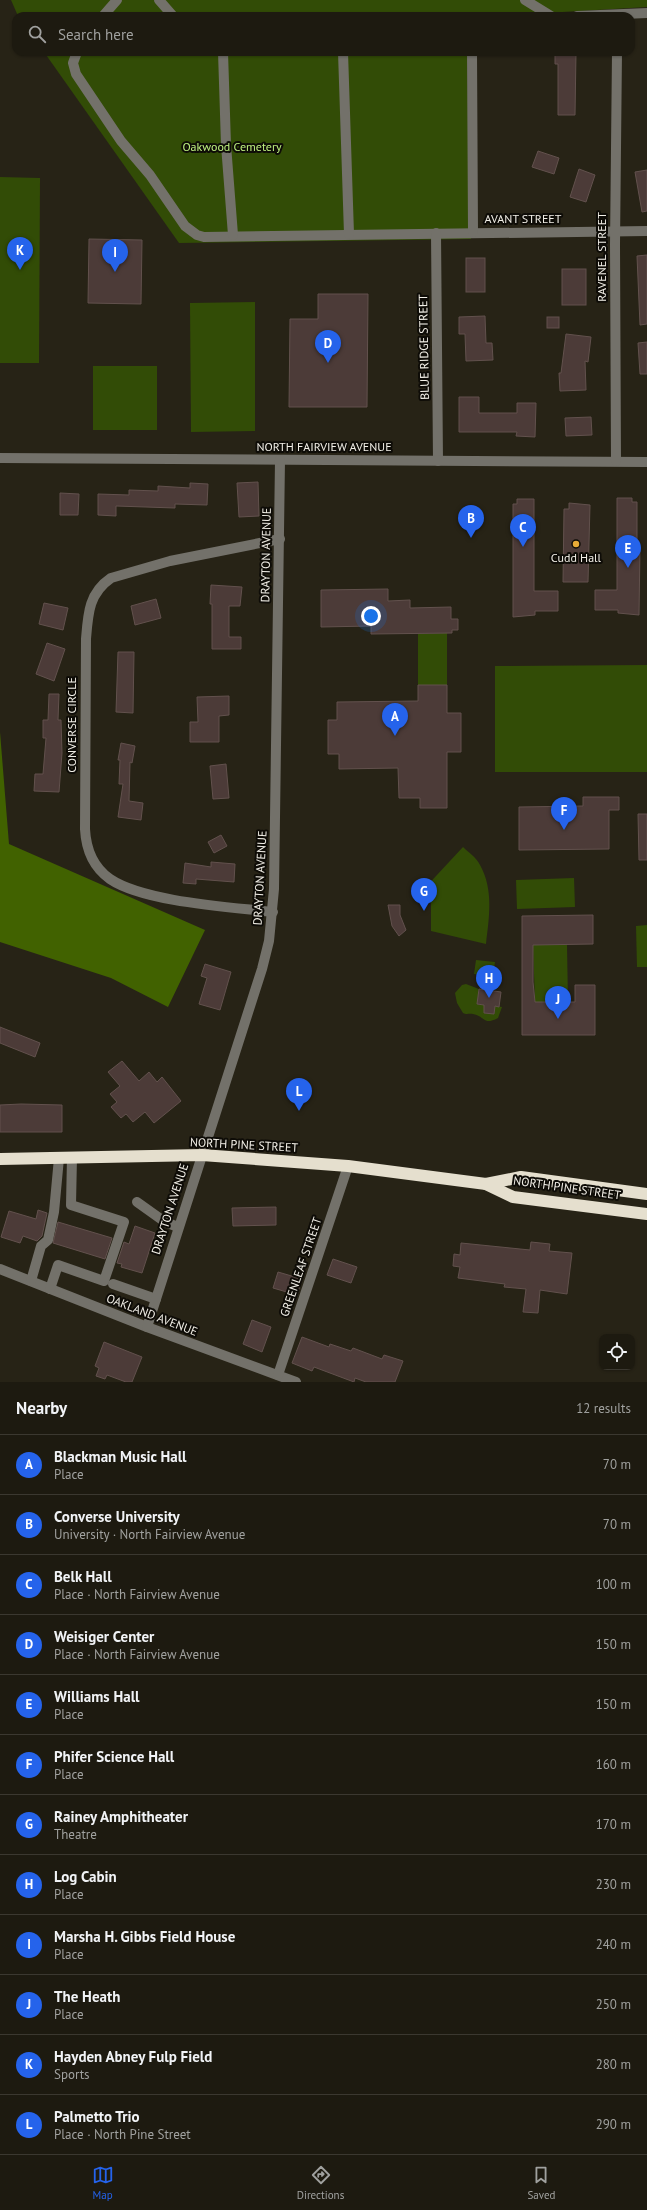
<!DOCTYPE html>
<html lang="en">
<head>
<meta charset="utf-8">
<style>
  :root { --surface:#1d1a10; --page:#2a271e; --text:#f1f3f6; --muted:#a0a19f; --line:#3b3830; --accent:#2563eb }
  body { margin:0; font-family:"PT Sans",sans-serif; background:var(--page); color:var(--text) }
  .controls { position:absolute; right:12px; bottom:12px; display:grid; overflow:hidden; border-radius:8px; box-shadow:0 1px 3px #0004 }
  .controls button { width:36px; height:36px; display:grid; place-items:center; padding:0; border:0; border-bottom:1px solid var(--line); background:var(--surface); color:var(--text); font:20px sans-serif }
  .you { position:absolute; left:371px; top:616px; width:14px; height:14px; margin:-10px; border:3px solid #fff; border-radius:50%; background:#1a73e8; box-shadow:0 0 0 6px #1a73e833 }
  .badge { display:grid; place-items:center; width:26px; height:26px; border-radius:50%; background:var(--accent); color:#fff; font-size:13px; font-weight:700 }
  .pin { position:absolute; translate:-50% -33px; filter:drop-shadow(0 1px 2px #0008) }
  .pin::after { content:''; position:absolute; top:21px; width:14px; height:12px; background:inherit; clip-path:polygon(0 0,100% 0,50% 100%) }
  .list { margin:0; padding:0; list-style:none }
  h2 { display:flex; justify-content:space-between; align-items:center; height:52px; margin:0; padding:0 16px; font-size:17px }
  h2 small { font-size:13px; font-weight:400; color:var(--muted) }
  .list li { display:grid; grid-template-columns:26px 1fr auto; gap:12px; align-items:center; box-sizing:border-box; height:60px; padding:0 16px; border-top:1px solid var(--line) }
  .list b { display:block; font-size:15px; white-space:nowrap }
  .list p { margin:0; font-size:13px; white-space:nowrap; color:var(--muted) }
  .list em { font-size:13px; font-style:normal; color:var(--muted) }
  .icon { flex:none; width:22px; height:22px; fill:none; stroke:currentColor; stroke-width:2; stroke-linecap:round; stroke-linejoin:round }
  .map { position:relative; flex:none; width:647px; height:1382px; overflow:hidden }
  .search { position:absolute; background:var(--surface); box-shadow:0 1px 3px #0004; left:12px; right:12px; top:12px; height:44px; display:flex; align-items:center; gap:10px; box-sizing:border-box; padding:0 14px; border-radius:12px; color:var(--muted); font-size:15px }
  .sheet { height:772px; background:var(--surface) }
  nav { display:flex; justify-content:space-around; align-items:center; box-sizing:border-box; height:56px; border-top:1px solid var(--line); background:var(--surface); font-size:11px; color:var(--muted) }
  nav a { display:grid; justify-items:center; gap:2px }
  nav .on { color:var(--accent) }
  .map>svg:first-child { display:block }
  .green { fill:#324c06 }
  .forest { fill:#416200 }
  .building { fill:#4c3b38; stroke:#62514d }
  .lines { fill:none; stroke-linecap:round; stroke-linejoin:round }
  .minor { stroke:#73716a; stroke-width:10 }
  .highway { stroke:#e5dfce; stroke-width:12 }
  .poi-dot { fill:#e8ab37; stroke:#0e0c07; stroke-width:1.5 }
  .labels { text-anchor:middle; stroke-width:4; stroke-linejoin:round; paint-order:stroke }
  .park-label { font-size:12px; fill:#bff180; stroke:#0e0c07 }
  .street-label { font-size:12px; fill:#f3f0e8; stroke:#0e0c07 }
  .poi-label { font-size:12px; fill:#f3f0e8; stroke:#0e0c07 }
</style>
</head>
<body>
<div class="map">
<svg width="647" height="1382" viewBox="0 0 647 1382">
  <rect width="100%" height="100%" fill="#272316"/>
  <!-- green -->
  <g class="green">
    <polygon points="11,0 647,0 647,7 496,16 18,16"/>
    <polygon points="44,52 467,52 471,239 179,243"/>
    <polygon points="0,177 40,178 39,363 0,363"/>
    <polygon points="255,302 255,431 191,432 190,303"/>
    <rect x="93" y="366" width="64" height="64"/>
    <polygon points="447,633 447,685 418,685 418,634"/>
    <polygon points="647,665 647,772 495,772 495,666"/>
    <path d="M463,847C468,852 477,858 480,865C494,890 489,918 486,944L431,931V903L423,890Z"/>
    <polygon points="574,878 575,907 517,909 516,880"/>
    <polygon points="647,925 647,967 637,967 636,926"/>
    <polygon points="533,945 567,945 568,1002 535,1002"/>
    <polygon points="476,960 495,962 493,976 474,974"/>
    <path d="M466,984L479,989L477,1004L484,1005V1013L494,1014L495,1006L502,1007L498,1018C483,1026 485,1016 473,1014C469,1013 467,1015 463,1013L457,1003L455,993L462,985Z"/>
  </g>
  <!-- forest -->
  <polygon class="forest" points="0,732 9,844 205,930 168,1007 111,978 0,942"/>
  <!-- building -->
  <g class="building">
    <polygon points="555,52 576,52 575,115 558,115 558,64 555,64"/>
    <polygon points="538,151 559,158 554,174 532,167"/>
    <polygon points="579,169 595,175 586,202 570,197"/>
    <polygon points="647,170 647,211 642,212 635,172"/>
    <polygon points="89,239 142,240 141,304 88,303"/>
    <polygon points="647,255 647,324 640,325 637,256"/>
    <rect x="466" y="258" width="19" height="34"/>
    <rect x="562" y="269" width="24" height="36"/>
    <polygon points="318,294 368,294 367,407 289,407 290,319 318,319"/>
    <polygon points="485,316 486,343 492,343 493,360 466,361 465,334 459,334 459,317"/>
    <rect x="547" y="317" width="12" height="11"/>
    <polygon points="566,334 591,337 588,362 585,361 586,390 560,391 559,373 561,373"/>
    <polygon points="647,342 647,374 640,374 638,343"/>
    <polygon points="459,397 479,397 479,413 517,413 517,403 536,403 535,437 516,436 517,432 459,432"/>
    <polygon points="591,417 592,435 566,436 565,418"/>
    <polygon points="258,482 259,516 239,517 237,483"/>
    <polygon points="190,483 208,484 207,505 175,504 175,508 116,506 116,516 98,515 98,494 129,495 129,490 158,491 158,486 190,488"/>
    <polygon points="60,493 79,494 78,515 60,515"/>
    <polygon points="617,498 632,498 632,502 637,502 637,546 640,546 639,615 618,613 618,610 595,610 595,590 617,590"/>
    <polygon points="517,499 534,499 534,591 558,591 558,611 535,611 535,615 513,617 513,504 517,504"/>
    <polygon points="569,503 590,505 588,582 563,582 564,509 569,509"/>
    <polygon points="211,585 242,587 240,606 229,606 229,637 241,637 241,649 212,649 212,604 210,604"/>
    <polygon points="388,589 388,601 410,600 410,608 451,607 451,619 458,619 458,630 452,630 452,633 371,634 371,626 321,627 321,590"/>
    <polygon points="156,599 161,618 135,625 131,606"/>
    <polygon points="44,603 68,608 63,630 39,624"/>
    <polygon points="47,643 65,649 54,681 36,674"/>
    <polygon points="118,652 134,652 133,713 116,712"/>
    <polygon points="418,685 447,685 447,713 461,713 461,752 447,752 447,808 420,808 420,798 399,798 398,768 339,769 339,754 328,754 328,720 337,720 337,702 418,701"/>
    <polygon points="49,694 59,694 58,720 61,720 62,753 59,792 34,791 35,774 43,774 46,738 43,738 43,720 48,720"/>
    <polygon points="229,696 229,715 219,716 219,742 190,742 190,722 198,722 197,697"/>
    <polygon points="121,743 135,746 132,763 130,762 129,801 143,803 141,820 118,817 123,784 119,784 120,760 118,760"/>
    <polygon points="226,764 229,798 213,799 210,766"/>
    <polygon points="583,797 619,797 619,810 609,810 609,849 519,850 519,807 583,806"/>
    <polygon points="638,814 647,814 647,860 639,860"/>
    <polygon points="221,835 227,846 214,853 208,842"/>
    <polygon points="211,862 235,864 234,882 196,879 196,884 183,883 185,863 211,867"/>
    <polygon points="388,905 400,905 400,915 406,930 399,936 392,926"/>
    <polygon points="593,915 593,944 533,945 533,982 535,1002 575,1002 575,985 595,985 595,1035 522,1035 522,916"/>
    <polygon points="205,964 231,972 220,1010 199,1004 207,978 201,976"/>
    <polygon points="479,989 501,992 499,1007 495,1006 494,1014 484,1013 484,1005 477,1004"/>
    <polygon points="0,1027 40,1043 35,1057 0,1043"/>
    <polygon points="122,1061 139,1081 149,1072 157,1082 162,1077 181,1101 154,1123 145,1112 133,1122 126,1114 121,1118 111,1107 117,1102 110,1094 120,1086 108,1072"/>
    <polygon points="21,1104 62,1105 62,1132 0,1132 0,1105"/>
    <polygon points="276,1207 276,1225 233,1226 232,1208"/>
    <polygon points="38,1210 47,1213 42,1236 37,1241 23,1236 20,1243 1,1237 9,1211 36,1219"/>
    <polygon points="58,1222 112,1238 105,1259 53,1243"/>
    <polygon points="135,1226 155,1233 142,1273 121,1267 122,1264 117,1263 124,1242 129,1244"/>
    <polygon points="531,1242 550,1244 549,1251 572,1253 567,1294 540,1290 538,1313 523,1312 526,1289 504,1287 505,1284 458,1278 460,1267 453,1266 454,1254 460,1255 461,1243 530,1250"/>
    <polygon points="333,1259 357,1267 351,1283 327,1275"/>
    <polygon points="278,1272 302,1279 297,1295 273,1288"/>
    <polygon points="252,1320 271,1327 262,1352 243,1344"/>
    <polygon points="302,1337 329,1347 330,1344 351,1351 353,1348 382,1359 384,1355 403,1361 395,1382 366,1382 355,1378 354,1382 314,1367 312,1371 292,1363"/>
    <polygon points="104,1342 142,1357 132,1382 126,1382 107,1375 105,1379 96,1376 99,1368 95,1366"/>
  </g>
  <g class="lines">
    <!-- minor -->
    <g class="minor">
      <polyline points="159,0 173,16"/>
      <polyline points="525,0 551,16"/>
      <polyline points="103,16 117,0"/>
      <polyline points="577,16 647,13"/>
      <polyline points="77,52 73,63 76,74 121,141 150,175 185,226 197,235 204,237 647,231"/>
      <polyline points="223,52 226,145 233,235"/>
      <polyline points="343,52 349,234"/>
      <polyline points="472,52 473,232"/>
      <polyline points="436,233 438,461"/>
      <polyline points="0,458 647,462"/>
      <polyline points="616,461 615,244 617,52"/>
      <path d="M273,912C230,907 144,902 110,879C93,867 86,849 85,829L86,639C88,613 89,593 111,578L170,561L280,539"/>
      <polyline points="137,1202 165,1222 178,1227"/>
      <polyline points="0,1269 147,1327 296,1382"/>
      <polyline points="31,1281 41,1246 48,1240 54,1212 59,1158"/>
      <polyline points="113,1284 156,1299"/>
      <polyline points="50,1289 58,1265 104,1281 124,1222 71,1205 72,1157"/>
      <polyline points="147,1327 262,969 269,941 274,889 280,460"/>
      <polyline points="278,1375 348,1166"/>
    </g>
    <!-- highway -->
    <g class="highway">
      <polyline points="0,1159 202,1155 348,1166 486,1184 513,1197 647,1214"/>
      <polyline points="486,1184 521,1177 647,1194"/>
    </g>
  </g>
  <!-- markers -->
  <circle class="poi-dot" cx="576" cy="544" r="4"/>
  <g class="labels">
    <!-- park labels -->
    <g class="park-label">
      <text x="232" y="151">Oakwood Cemetery</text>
    </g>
    <!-- street labels -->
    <g class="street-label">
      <text x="523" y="223">AVANT STREET</text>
      <text transform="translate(602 257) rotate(-90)" y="4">RAVENEL STREET</text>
      <text transform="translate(424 347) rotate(-91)" y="4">BLUE RIDGE STREET</text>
      <text x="324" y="451">NORTH FAIRVIEW AVENUE</text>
      <text transform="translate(266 555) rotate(-89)" y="4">DRAYTON AVENUE</text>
      <text transform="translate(72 725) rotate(-90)" y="4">CONVERSE CIRCLE</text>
      <text transform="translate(260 878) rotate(-87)" y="4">DRAYTON AVENUE</text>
      <text transform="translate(244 1145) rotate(3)" y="4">NORTH PINE STREET</text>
      <text transform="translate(567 1188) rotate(8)" y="4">NORTH PINE STREET</text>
      <text transform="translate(170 1209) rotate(-72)" y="4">DRAYTON AVENUE</text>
      <text transform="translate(301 1267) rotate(-71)" y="4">GREENLEAF STREET</text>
      <text transform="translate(152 1315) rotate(21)" y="4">OAKLAND AVENUE</text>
    </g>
    <!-- poi labels -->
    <g class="poi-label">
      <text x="576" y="562">Cudd Hall</text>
    </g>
  </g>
</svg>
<div class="controls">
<button><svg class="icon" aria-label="locate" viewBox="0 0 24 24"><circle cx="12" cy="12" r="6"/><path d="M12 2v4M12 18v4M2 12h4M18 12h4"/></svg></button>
</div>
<div class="you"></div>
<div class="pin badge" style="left:395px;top:736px">A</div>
<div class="pin badge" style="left:471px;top:538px">B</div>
<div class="pin badge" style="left:523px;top:547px">C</div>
<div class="pin badge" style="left:328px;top:363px">D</div>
<div class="pin badge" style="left:628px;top:568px">E</div>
<div class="pin badge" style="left:564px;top:830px">F</div>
<div class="pin badge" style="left:424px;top:911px">G</div>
<div class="pin badge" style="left:489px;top:998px">H</div>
<div class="pin badge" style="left:115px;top:272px">I</div>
<div class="pin badge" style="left:558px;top:1019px">J</div>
<div class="pin badge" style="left:20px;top:270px">K</div>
<div class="pin badge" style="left:299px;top:1111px">L</div>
<div class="search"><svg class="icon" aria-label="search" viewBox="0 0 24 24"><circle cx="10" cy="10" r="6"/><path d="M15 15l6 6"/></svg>Search here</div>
</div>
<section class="sheet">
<h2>Nearby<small>12 results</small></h2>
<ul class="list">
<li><span class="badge">A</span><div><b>Blackman Music Hall</b><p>Place</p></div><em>70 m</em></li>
<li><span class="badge">B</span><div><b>Converse University</b><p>University · North Fairview Avenue</p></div><em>70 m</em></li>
<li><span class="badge">C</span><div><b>Belk Hall</b><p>Place · North Fairview Avenue</p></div><em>100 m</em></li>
<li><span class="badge">D</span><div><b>Weisiger Center</b><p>Place · North Fairview Avenue</p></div><em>150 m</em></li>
<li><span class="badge">E</span><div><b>Williams Hall</b><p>Place</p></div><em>150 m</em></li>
<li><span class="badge">F</span><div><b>Phifer Science Hall</b><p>Place</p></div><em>160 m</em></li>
<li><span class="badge">G</span><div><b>Rainey Amphitheater</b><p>Theatre</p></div><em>170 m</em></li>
<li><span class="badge">H</span><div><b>Log Cabin</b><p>Place</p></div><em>230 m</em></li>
<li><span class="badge">I</span><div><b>Marsha H. Gibbs Field House</b><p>Place</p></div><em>240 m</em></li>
<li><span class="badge">J</span><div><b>The Heath</b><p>Place</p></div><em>250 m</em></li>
<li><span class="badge">K</span><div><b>Hayden Abney Fulp Field</b><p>Sports</p></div><em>280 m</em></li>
<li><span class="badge">L</span><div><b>Palmetto Trio</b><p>Place · North Pine Street</p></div><em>290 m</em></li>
</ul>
</section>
<nav>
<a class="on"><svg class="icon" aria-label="map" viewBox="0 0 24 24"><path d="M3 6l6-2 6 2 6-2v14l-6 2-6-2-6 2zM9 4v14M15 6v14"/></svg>Map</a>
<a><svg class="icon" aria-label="directions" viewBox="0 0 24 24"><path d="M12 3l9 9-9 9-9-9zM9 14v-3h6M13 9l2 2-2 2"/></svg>Directions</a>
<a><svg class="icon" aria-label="saved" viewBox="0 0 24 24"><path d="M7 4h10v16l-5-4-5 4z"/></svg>Saved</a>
</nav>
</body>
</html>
